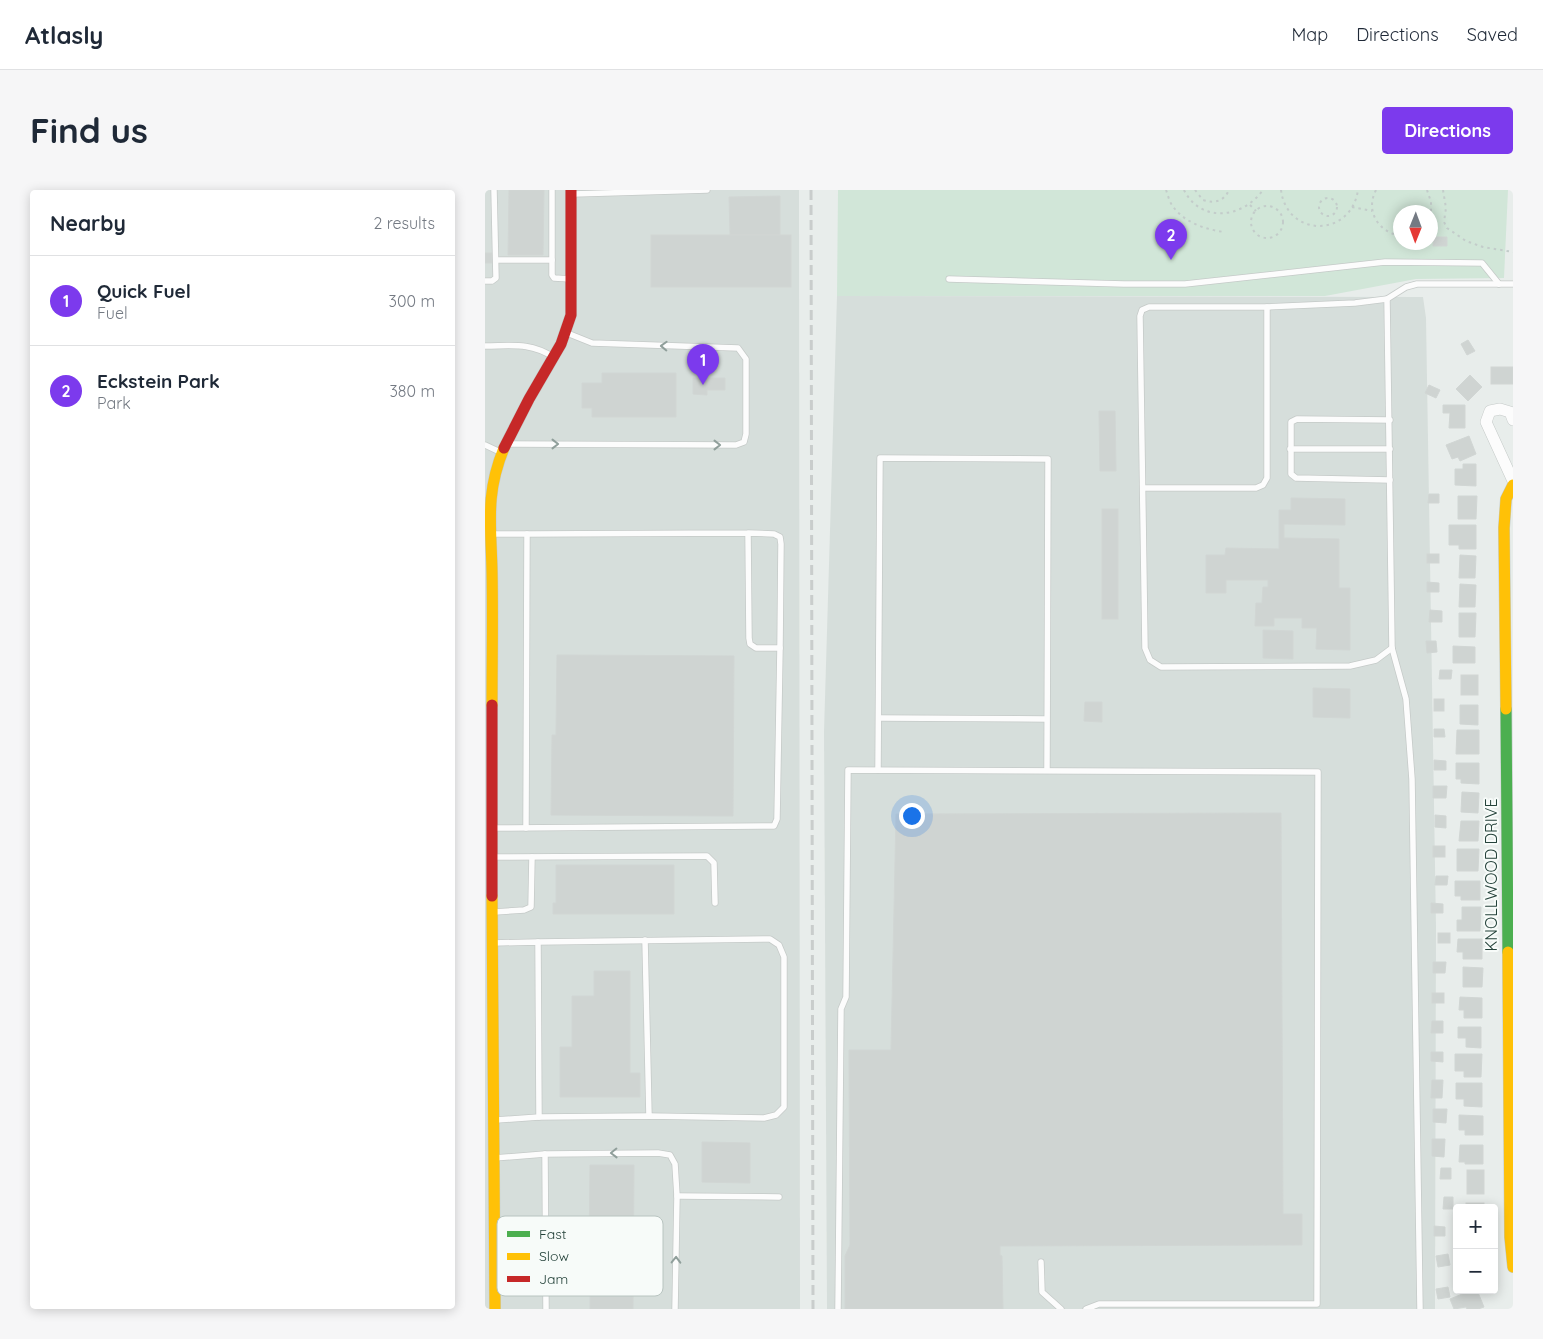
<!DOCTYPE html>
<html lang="en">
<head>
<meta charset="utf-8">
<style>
  :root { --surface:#fff; --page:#f6f6f7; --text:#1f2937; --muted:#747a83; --line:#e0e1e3; --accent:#7c3aed }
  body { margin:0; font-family:Quicksand,sans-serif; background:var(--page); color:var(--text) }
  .controls { position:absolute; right:15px; bottom:15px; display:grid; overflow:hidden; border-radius:5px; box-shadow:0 2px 12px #0003 }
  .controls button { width:45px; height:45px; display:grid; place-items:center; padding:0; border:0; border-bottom:1px solid var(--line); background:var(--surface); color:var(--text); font:25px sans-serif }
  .compass { position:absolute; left:908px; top:15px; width:45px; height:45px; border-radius:50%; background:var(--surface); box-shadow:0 2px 12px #0003; rotate:181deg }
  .you { position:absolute; left:426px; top:625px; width:18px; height:18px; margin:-12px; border:4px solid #fff; border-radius:50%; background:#1a73e8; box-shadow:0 0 0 8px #1a73e833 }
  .badge { display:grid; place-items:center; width:32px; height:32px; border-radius:50%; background:var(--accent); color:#fff; font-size:16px; font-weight:700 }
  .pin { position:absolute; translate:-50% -41px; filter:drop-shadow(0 1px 2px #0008) }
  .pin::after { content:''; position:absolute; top:26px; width:18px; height:15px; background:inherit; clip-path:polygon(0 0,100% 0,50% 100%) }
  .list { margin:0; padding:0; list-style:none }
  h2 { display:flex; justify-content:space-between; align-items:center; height:65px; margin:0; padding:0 20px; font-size:21px }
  h2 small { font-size:16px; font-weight:400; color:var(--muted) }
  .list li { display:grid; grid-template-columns:32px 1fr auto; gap:15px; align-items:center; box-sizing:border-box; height:90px; padding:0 20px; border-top:1px solid var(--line) }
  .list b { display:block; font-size:19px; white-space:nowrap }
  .list p { margin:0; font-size:16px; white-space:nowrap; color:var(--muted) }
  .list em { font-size:16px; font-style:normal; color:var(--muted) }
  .map { position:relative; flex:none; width:1028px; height:1119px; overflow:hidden; border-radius:5px }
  header { display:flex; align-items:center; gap:30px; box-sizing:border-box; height:70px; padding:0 25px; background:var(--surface); border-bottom:1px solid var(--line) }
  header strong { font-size:24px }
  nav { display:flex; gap:28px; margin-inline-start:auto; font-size:18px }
  .intro { display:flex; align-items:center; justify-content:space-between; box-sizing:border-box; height:120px; padding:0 30px }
  h1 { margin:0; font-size:35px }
  .button { padding:12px 22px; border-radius:5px; background:var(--accent); color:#fff; font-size:18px; font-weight:700 }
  main { display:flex; gap:30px; padding:0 30px }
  aside { flex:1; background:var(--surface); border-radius:5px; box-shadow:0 2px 12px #0003 }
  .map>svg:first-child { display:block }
  .built { fill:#d6dedb }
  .green { fill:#d1e6d8; fill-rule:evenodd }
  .building { fill:#cfd4d2; stroke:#d1d6d4 }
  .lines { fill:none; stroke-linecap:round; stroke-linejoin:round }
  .lane-casing { stroke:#c5cac8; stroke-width:7 }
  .street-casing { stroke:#c5cac8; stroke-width:12 }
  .fast-casing { stroke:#c3cbc8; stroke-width:12 }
  .slow-casing { stroke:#c3cbc8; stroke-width:12 }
  .jam-casing { stroke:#c3cbc8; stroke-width:12 }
  .path { stroke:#c3ccca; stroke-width:2; stroke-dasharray:2.5 4; stroke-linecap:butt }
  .lane { stroke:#fcfcfc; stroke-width:5.5 }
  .street { stroke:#fcfcfc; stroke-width:11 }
  .fast { stroke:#4caf50; stroke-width:11 }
  .slow { stroke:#ffc107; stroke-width:11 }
  .jam { stroke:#c62828; stroke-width:11 }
  .rail { stroke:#c9cdcc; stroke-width:3; stroke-dasharray:10 5; stroke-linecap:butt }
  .oneway { stroke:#909f9b }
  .labels { text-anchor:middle; stroke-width:4; stroke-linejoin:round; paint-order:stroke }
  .street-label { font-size:16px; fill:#24423a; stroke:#f7fbf9 }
  .key { fill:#f7fbf9; stroke:#b8c4c0; stroke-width:1 }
  .key-label { font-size:14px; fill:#24423a }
</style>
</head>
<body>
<header>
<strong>Atlasly</strong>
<nav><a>Map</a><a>Directions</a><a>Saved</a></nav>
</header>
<div class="intro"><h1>Find us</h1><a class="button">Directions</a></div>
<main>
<aside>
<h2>Nearby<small>2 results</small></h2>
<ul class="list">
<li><span class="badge">1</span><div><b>Quick Fuel</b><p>Fuel</p></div><em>300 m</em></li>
<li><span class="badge">2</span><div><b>Eckstein Park</b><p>Park</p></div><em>380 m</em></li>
</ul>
</aside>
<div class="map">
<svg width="1028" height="1119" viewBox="0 0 1028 1119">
  <rect width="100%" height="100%" fill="#e8edeb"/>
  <!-- built -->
  <g class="built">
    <polygon points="0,0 314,0 315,1119 0,1119"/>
    <polygon points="352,106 938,107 941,128 951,736 950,1119 342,1119 339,542"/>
  </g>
  <!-- green -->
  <path class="green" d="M353,0H1023L1019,88L931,89L840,106H352ZM916,22H946V52H916Z"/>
  <!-- building -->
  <g class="building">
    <polygon points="24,0 59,0 58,65 23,65"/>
    <polygon points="295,6 295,45 245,45 244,7"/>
    <rect x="166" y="45" width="140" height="52"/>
    <polygon points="949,47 962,47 962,56 948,56"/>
    <rect x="0" y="63" width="7" height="10"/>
    <polygon points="983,150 990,161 982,165 976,154"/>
    <rect x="1006" y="177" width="22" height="17"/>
    <polygon points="117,183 191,183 191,227 107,227 107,218 97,218 97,193 117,193"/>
    <polygon points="985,185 997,197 983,211 971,199"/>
    <polygon points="208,188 240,188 240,200 222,200 222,205 208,204"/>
    <polygon points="944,195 955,200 951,208 940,203"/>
    <polygon points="958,215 980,215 980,238 964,238 965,223 958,223"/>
    <polygon points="614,221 630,221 631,281 615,281"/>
    <polygon points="984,246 991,264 975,271 973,267 967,269 961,255"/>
    <polygon points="978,274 991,274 991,296 970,295 970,279 978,279"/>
    <polygon points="944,304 954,304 954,313 943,313"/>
    <polygon points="973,306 992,306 991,329 973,329"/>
    <polygon points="806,308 860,309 860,335 799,334 799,348 854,349 854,398 865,398 865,460 831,459 832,438 817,438 817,428 789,428 789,436 770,436 771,413 777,413 778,397 783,397 783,390 741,390 741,403 721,403 721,365 740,365 741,358 794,359 794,320 806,320"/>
    <rect x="617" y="319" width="16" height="110"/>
    <polygon points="964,335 991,335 991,359 974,359 974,355 964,355"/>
    <rect x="942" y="364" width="12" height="9"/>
    <polygon points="975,365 991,366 990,388 974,388"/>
    <polygon points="942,392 954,393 954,402 942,402"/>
    <polygon points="975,394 991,395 990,417 974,417"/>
    <polygon points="945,420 957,421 957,432 944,432"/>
    <polygon points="974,423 991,423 990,447 974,447"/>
    <polygon points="778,440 808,441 808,469 778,468"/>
    <polygon points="941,451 951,451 952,462 942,463"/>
    <polygon points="968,456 990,457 990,473 968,473"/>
    <polygon points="72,465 249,466 248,626 66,625 67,545 71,545"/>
    <polygon points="955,480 967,480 966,489 954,489"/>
    <rect x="976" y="485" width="17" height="20"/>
    <polygon points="828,498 865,499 865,528 828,527"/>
    <rect x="949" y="509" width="10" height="12"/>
    <polygon points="600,512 617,512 617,532 599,531"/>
    <polygon points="975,515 993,515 993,535 975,534"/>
    <polygon points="949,539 959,539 960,547 949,547"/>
    <polygon points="972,540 994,540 994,564 971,564"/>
    <polygon points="949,570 961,571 961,580 949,580"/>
    <polygon points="971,573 994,573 994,594 976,593 976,589 971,589"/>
    <polygon points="948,596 962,596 961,608 948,608"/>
    <polygon points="977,602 994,603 993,623 976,622"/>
    <polygon points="796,623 798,1024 817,1024 817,1055 515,1056 515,1065 517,1066 518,1119 360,1119 360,1066 365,1055 364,860 406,860 411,624"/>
    <polygon points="950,625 961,626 961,638 950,637"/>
    <polygon points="976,631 994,631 993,651 974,651"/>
    <rect x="948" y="656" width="12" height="11"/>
    <polygon points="972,659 994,659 993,681 972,681"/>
    <polygon points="71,675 189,675 189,724 68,724 68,713 71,713"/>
    <polygon points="951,686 963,686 962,695 950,695"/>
    <polygon points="970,691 995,691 995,710 976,710 976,706 970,706"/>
    <polygon points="946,713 958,714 958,723 946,723"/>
    <polygon points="977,717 996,717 995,741 972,741 972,730 977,730"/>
    <rect x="953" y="743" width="12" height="10"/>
    <polygon points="973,749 997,749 997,769 978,769 978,762 972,762"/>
    <polygon points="948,772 961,772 960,783 948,783"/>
    <polygon points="978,777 998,778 997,797 978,797"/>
    <polygon points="109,781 145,781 145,883 155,883 155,907 75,907 75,857 87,857 87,806 109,806"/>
    <rect x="947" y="803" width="12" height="10"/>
    <polygon points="975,807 997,808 997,828 979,828 979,820 974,820"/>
    <polygon points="947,831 958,831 958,843 946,843"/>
    <polygon points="973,837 996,837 996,858 981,857 981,848 973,848"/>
    <polygon points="946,862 958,862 958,872 946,871"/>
    <polygon points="970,864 997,864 996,887 979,887 979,881 970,881"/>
    <polygon points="947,890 958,890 957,908 946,908"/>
    <polygon points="971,893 997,893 997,917 979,916 979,909 971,909"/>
    <polygon points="948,919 962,919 961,933 948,932"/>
    <polygon points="974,925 998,926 998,945 980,945 980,940 974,940"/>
    <polygon points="947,949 960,949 959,967 947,966"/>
    <polygon points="217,952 265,953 265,993 217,992"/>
    <polygon points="975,955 998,955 998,974 980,974 980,972 974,972"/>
    <polygon points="105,975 149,975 148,1119 105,1119 105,1103 81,1103 81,1071 104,1071"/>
    <polygon points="956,978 966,978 966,989 955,989"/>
    <rect x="982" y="980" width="17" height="24"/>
    <polygon points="959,1007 968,1007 968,1019 958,1019"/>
    <rect x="981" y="1013" width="18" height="5"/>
    <polygon points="949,1036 960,1037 960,1046 949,1046"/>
    <polygon points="963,1064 965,1075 953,1077 951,1066"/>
    <polygon points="963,1097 965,1107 953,1109 951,1099"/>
    <polygon points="987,1100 992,1100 999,1117 993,1119 982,1119 981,1117 969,1119 965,1109"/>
  </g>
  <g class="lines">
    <defs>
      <g id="lane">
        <polyline points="88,4 222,0"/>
        <polyline points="11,70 67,70 67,0"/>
        <polyline points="67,70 67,85 69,88 86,89"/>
        <polyline points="464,89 639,94 700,94 900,72 997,73 1014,94"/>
        <polyline points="0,91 7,91 11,88 9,0"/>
        <polyline points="902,109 870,113 782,117 664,117 657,120 655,126 660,458 665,470 676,477 865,476 891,470 907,458"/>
        <path d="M0,156C26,156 45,152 68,167"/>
        <polyline points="905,230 812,229 806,232 806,284 811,288 905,290"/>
        <polyline points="23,254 251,255 259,252 261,244 261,169 253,158 107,153 82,143"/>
        <polyline points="0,255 15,262"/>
        <polyline points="805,259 905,259"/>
        <polyline points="658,298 771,298 778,295 782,288 782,117"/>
        <polyline points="7,344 42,344"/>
        <polyline points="394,528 561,529"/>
        <polyline points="393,580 395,268 563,269 562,580"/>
        <polyline points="10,638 289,636 292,629 295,458"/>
        <polyline points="41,638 42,344 263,343 289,344 295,347 296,354 295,458 271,458 265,454 264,448 263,343"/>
        <polyline points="10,667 222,666 229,673 230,713"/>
        <polyline points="9,722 39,720 46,717 47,667"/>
        <polyline points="160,750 164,926"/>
        <polyline points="53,752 285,749 294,755 299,767 299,917 291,925 279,928 164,926 54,927"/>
        <polyline points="8,753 53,752 54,927 11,930"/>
        <polyline points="9,968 60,964"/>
        <polyline points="192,1006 294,1007"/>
        <polyline points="556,1072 557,1102 576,1119"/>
        <polyline points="61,1119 60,964 173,963 185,965 190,974 192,1006 190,1119"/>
        <polyline points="353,1119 356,819 361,807 363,580 833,582 832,1114 614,1114 601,1119"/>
        <polyline points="935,1119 927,589 921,509 907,458 902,109 921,97 932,94 1028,94"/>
      </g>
      <polyline id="street" points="1028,230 1025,222 1015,219 1005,221 1001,232 1028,291"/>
      <polyline id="fast" points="1021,519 1023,762"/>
      <g id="slow">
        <path d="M7,515C7,470 8,426 7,381C6,334 0,304 19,258"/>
        <polyline points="1021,519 1019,338 1021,309 1028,295"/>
        <polyline points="7,706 10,1119"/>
        <polyline points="1023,762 1025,1047 1028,1077"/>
      </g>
      <g id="jam">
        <polyline points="19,258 44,209 76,154 86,125 86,0"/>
        <polyline points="7,515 7,706"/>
      </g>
    </defs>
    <!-- lane casing -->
    <use href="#lane" class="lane-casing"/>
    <!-- street casing -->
    <use href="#street" class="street-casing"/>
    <!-- fast casing -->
    <use href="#fast" class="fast-casing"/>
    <!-- slow casing -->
    <use href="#slow" class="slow-casing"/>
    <!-- jam casing -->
    <use href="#jam" class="jam-casing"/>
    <!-- path -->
    <g class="path">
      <path d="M681,0C683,5 684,11 687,15C698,32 719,39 739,42"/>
      <path d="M699,0C716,34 758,28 778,0"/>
      <path d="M710,0L718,10C730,14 739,11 744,0"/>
      <path d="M796,0C802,48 866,48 873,0"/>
      <path d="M891,0C880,21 893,42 916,46"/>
      <polyline points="942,0 946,12 946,23"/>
      <polyline points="958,0 961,18 959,32 962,38 981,51 998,57 1028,62"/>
      <circle cx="843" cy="17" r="9"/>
      <polyline points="765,15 771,21"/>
      <circle cx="782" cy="32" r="16"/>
      <polyline points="867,17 887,21"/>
    </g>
    <!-- lane -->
    <use href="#lane" class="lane"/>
    <!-- street -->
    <use href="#street" class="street"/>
    <!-- fast -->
    <use href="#fast" class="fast"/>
    <!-- slow -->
    <use href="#slow" class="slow"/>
    <!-- jam -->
    <use href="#jam" class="jam"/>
    <!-- rail -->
    <polyline class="rail" points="326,0 328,1119"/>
  </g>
  <!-- one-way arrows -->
  <defs><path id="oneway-chevron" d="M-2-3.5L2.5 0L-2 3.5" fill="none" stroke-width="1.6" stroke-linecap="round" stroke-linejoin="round" transform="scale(1.25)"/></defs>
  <g class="oneway">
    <use href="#oneway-chevron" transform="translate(179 156) rotate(-178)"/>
    <use href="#oneway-chevron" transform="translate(70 254)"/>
    <use href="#oneway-chevron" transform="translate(232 255)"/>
    <use href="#oneway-chevron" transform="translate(129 963) rotate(179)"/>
    <use href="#oneway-chevron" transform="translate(191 1070) rotate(-89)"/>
  </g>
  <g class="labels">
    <!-- street labels -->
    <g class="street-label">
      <text transform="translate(1006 685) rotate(-90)" y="6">KNOLLWOOD DRIVE</text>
    </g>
  </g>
  <!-- legend -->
  <rect x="12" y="1026" width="166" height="80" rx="8" class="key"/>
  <rect x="22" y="1041" width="23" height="6" fill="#4caf50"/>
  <rect x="22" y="1063" width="23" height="7" fill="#ffc107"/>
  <rect x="22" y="1086" width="23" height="6" fill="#c62828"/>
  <g class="key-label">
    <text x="54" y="1049">Fast</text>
    <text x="54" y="1071">Slow</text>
    <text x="54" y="1094">Jam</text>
  </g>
</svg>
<div class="controls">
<button>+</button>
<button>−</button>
</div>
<svg class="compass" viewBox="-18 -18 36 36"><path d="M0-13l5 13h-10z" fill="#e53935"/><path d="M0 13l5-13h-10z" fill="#747a83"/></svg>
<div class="you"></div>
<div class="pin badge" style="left:218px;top:195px">1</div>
<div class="pin badge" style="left:686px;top:70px">2</div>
</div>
</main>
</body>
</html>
